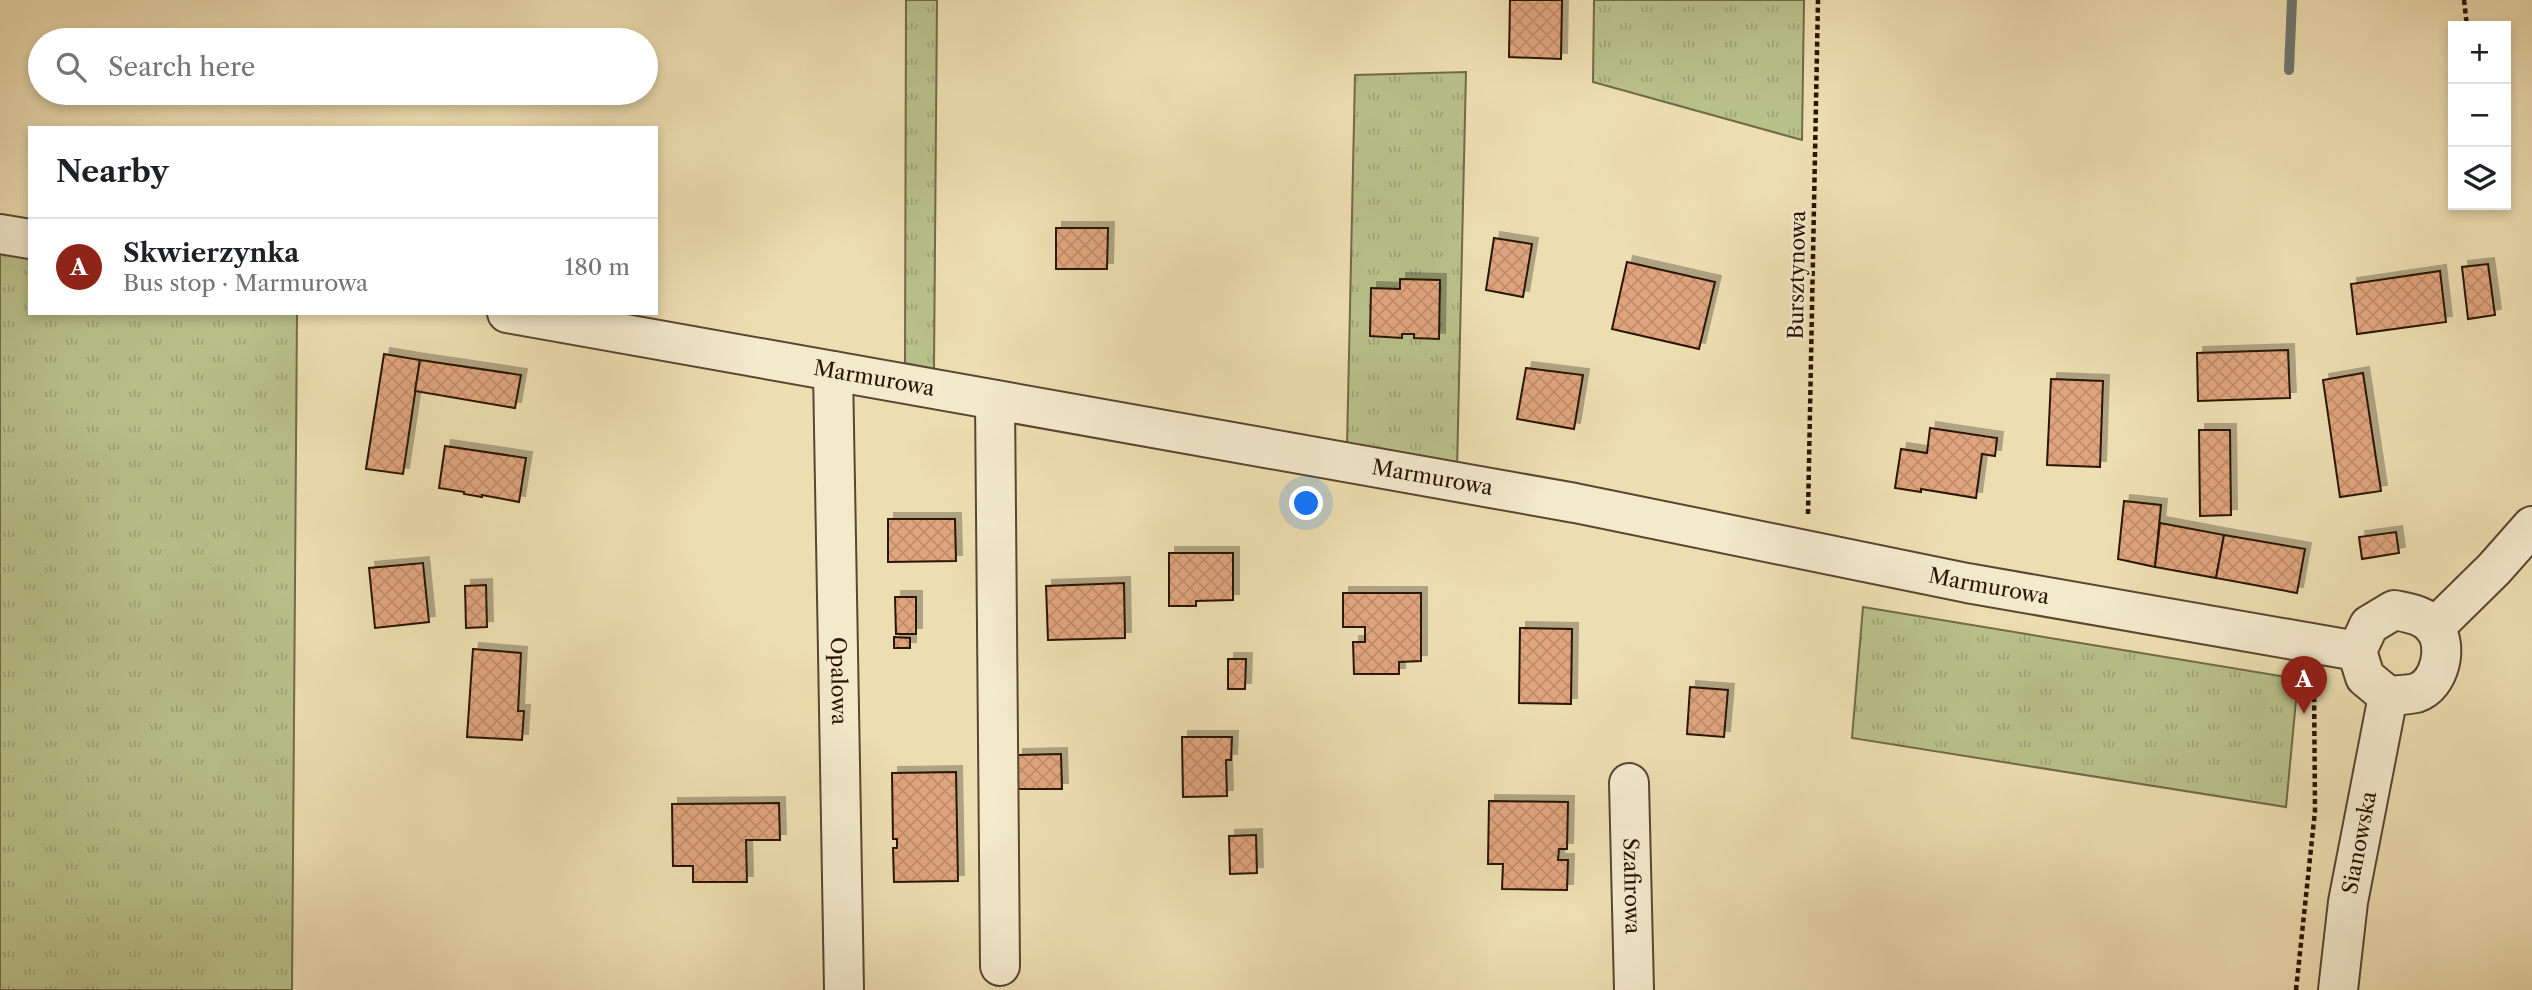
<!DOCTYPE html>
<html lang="en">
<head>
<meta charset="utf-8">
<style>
  :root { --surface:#fff; --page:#f6f6f6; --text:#202124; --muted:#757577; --line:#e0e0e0; --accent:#8f2418 }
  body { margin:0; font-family:"Libre Caslon Text",serif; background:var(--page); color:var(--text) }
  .controls { position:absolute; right:21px; top:21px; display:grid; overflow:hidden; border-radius:0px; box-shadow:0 4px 10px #0003 }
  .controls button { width:63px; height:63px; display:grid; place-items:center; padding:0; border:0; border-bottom:2px solid var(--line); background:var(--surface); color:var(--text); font:35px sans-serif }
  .you { position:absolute; left:1307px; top:504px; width:24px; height:24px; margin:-18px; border:5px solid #fff; border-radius:50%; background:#1a73e8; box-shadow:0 0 0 10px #1a73e833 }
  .badge { display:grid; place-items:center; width:46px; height:46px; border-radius:50%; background:var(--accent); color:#fff; font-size:23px; font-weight:700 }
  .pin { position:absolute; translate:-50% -58px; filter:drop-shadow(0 2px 4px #0008) }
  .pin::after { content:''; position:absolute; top:37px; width:24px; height:21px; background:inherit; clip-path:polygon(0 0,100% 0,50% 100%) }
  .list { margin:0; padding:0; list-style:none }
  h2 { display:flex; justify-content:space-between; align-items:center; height:91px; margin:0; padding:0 28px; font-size:30px }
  h2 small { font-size:23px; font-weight:400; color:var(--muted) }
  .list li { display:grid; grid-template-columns:46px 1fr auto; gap:21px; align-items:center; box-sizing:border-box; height:98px; padding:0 28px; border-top:2px solid var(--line) }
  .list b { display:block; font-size:26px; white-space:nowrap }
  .list p { margin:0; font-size:23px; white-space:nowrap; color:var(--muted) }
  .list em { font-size:23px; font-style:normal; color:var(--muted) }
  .icon { flex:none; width:38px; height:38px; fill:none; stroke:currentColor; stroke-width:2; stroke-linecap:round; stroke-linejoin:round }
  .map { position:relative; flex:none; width:2532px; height:990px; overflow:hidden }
  .search { position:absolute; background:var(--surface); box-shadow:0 4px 10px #0003; left:28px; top:28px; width:630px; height:77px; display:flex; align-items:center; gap:18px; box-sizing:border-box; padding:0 24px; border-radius:38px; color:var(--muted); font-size:26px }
  .panel { position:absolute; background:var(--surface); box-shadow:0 4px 10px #0003; left:28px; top:126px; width:630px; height:189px; border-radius:0px }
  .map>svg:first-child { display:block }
  .grass { fill:url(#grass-tufts); stroke:#726a48; stroke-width:2 }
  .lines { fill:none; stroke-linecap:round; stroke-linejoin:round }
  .stream { stroke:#6f7870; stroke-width:10 }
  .building { fill:url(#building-cross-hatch); stroke:#2a1406; stroke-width:2; filter:url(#shadow) }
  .street-casing { stroke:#5b4631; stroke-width:42 }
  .path { stroke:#2a1406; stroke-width:4.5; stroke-dasharray:5 3.5; stroke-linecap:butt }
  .street { stroke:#f3eacc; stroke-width:38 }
  .labels { text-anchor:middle; stroke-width:5; stroke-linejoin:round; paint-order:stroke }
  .street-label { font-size:21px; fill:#2a1406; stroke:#f3eacc }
</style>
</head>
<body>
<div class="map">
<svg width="2532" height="990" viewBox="0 0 2532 990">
  <defs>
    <pattern id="grass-tufts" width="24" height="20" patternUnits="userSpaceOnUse" patternTransform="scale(1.75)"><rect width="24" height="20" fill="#b9c18a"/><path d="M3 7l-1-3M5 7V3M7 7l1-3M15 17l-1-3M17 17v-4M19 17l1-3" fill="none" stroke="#9fa576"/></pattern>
    <pattern id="building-cross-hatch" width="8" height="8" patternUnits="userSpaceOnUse" patternTransform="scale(1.75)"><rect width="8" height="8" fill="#e0a57e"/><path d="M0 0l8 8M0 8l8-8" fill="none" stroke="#c08d6b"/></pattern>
    <filter id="shadow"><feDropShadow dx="6" dy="-6" stdDeviation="0" flood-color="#0004"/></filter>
  </defs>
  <rect width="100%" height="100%" fill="#eddeb1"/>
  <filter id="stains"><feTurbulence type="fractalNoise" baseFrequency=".00286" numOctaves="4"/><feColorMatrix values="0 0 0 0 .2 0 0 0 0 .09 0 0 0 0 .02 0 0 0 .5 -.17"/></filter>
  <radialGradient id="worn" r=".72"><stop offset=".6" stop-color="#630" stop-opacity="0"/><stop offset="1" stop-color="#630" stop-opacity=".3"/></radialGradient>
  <!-- grass -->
  <g class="grass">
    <polygon points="906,0 937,0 934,369 905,363"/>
    <polygon points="1594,0 1804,0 1802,140 1593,82"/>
    <polygon points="1466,72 1457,470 1347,447 1355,75"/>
    <polygon points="0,250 30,255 30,313 297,313 292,990 0,990"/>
    <polygon points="1863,607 2298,679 2286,807 1852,738"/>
  </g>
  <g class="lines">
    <!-- stream -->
    <polyline class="stream" points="2289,70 2292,0"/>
  </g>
  <!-- building -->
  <g class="building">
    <polygon points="1510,0 1562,0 1561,59 1509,57"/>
    <polygon points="1056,228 1108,228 1107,269 1056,269"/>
    <polygon points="1494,238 1532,244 1523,297 1486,290"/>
    <polygon points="1627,262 1715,282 1699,349 1612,329"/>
    <polygon points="2488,264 2495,315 2468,319 2462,267"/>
    <polygon points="2440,271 2446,322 2357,334 2351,284"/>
    <polygon points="1400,279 1440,280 1439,339 1414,338 1414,334 1402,334 1402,338 1370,336 1371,288 1400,289"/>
    <polygon points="2288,350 2290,398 2198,401 2197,353"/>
    <polygon points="384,354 420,360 403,474 366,469"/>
    <polygon points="420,360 521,375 515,408 415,391"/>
    <polygon points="1526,368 1583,375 1574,429 1517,419"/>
    <polygon points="2363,373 2381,491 2340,497 2323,380"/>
    <polygon points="2051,379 2103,381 2100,467 2047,465"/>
    <polygon points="1930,428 1997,438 1995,456 1982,454 1976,498 1921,489 1921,492 1895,488 1901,449 1927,453"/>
    <polygon points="2199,430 2230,430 2231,515 2200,516"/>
    <polygon points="445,446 526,458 519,502 482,495 482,497 464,494 464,492 439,488"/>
    <polygon points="2124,501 2161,505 2155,567 2118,559"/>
    <polygon points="888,519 955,519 956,561 888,562"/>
    <polygon points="2160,523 2224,535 2216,578 2155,567"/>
    <polygon points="2396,532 2399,553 2362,559 2359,537"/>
    <polygon points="2224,535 2305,549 2297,593 2216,578"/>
    <polygon points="1169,553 1233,553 1233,600 1196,601 1196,606 1169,606"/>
    <polygon points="423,563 429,622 375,628 369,568"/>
    <polygon points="1124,583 1125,638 1048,640 1046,586"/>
    <polygon points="486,585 487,627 466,628 465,586"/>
    <polygon points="1343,593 1421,593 1421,661 1399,662 1399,674 1354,674 1353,642 1365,642 1365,627 1343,627"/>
    <polygon points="895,597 916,597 916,634 896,634"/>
    <polygon points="1520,628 1572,629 1571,704 1519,703"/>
    <polygon points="894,637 910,638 910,648 894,648"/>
    <polygon points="473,649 521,653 518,711 524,711 522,740 467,737"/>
    <polygon points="1228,659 1246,659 1245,689 1228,689"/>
    <polygon points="1690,687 1728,690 1724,737 1687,734"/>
    <polygon points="1182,737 1232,737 1231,760 1226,760 1227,796 1183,797"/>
    <polygon points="1061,754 1062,789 1018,789 1017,755"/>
    <polygon points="956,772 958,881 894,882 893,848 897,848 897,839 893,839 892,773"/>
    <polygon points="1489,801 1568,802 1567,849 1559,849 1558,860 1568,860 1567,890 1502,889 1503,864 1488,864"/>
    <polygon points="779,803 780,840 746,840 747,882 693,882 693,866 673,866 672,804"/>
    <polygon points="1256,835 1257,873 1230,874 1229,836"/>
  </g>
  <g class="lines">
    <defs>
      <g id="street">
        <polyline points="0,234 30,239"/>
        <path id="s1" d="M507,313L1575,503L1967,583L2357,651"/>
        <path id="s2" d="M833,371L844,990"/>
        <polyline points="995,400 1000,966"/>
        <path d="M2394,610C2409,613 2424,615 2434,627C2449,646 2440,685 2416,693C2408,695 2397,695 2388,696L2365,677L2357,651L2369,625Z"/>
        <polyline points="2434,628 2494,569 2532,526"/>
        <path id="s3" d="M1629,783L1634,990"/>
        <path id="s4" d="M2338,990L2348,902L2388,696"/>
      </g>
    </defs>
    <!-- street casing -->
    <use href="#street" class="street-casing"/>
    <!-- path -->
    <g class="path">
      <polyline points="2464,0 2467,26"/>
      <polyline points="1808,514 1818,0"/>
      <polyline points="2296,990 2315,811 2314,680"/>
    </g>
    <!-- street -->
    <use href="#street" class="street"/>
  </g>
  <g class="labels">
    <!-- street labels -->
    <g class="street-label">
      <text transform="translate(1797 275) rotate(-89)" y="7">Bursztynowa</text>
      <text dy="7" stroke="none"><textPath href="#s1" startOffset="373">Marmurowa</textPath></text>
      <text dy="7" stroke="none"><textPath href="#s1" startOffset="940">Marmurowa</textPath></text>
      <text dy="7" stroke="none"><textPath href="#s1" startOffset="1507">Marmurowa</textPath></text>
      <text dy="7" stroke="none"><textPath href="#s2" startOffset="310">Opalowa</textPath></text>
      <text dy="7" stroke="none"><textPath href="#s4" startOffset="149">Sianowska</textPath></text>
      <text dy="7" stroke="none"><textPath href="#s3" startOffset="103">Szafirowa</textPath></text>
    </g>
  </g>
  <rect width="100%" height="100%" filter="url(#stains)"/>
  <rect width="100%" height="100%" fill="url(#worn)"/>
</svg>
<div class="controls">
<button>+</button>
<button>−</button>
<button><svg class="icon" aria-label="layers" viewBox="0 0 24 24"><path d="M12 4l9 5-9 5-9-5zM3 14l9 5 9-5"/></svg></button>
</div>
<div class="you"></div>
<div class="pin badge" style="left:2304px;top:714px">A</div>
<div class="search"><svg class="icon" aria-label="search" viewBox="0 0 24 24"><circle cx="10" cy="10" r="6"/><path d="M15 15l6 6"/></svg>Search here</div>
<section class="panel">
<h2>Nearby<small></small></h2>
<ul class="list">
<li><span class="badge">A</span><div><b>Skwierzynka</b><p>Bus stop · Marmurowa</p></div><em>180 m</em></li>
</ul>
</section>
</div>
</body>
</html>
